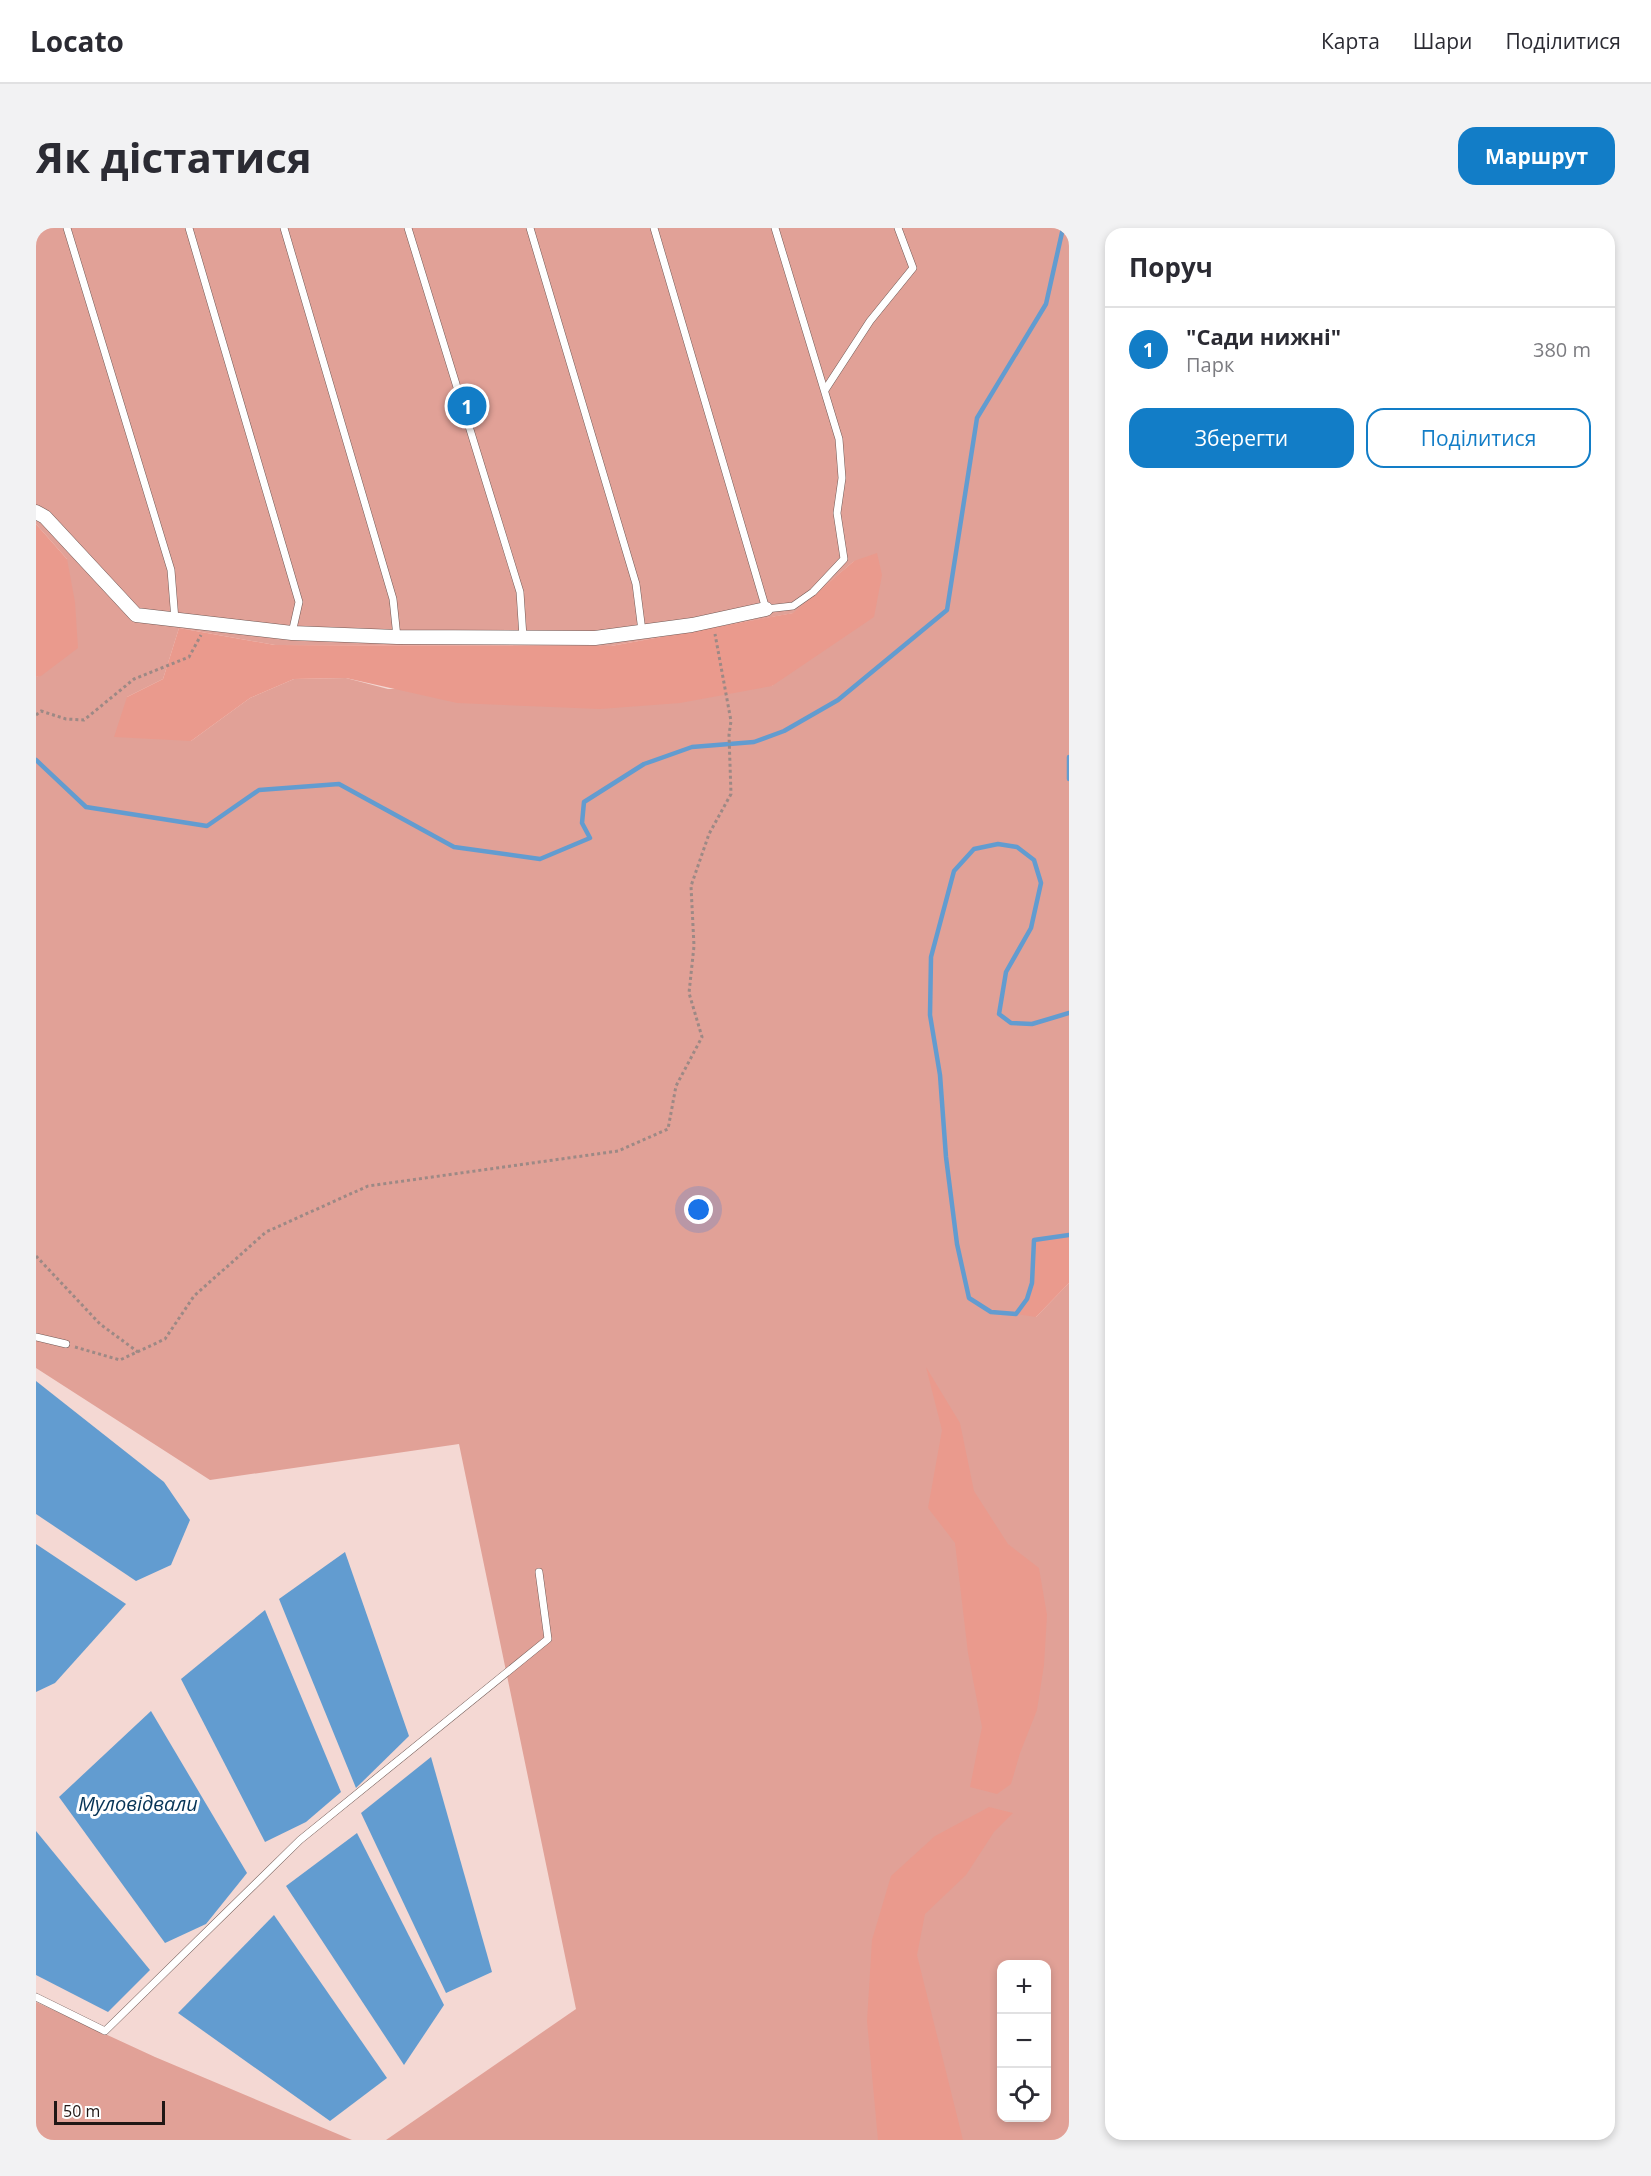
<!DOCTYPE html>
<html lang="uk">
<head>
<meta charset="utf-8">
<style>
  :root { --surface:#fff; --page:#f2f2f3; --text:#2b2b33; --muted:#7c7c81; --line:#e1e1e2; --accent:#127dc7 }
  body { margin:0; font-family:"Open Sans",sans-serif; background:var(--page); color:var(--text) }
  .controls { position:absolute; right:18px; bottom:18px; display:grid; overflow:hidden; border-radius:12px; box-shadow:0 3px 9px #0003 }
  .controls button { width:54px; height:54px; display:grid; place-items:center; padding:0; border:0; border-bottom:2px solid var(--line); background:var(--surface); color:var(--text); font:30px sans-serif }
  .scale { position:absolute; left:18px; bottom:15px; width:111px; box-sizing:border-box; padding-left:6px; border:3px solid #201715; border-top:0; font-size:16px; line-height:21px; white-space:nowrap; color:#201715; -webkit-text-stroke:4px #fff; paint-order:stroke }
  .you { position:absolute; left:663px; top:982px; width:21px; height:21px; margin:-15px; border:4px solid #fff; border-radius:50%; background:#1a73e8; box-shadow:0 0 0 9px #1a73e833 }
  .badge { display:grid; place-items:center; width:39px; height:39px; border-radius:50%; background:var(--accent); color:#fff; font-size:20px; font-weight:700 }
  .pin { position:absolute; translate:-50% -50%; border:3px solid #fff; box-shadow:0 2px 6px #0006 }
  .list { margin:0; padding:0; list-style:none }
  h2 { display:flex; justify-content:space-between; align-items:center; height:78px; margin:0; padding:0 24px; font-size:26px }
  h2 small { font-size:20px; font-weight:400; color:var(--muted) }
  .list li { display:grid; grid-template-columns:39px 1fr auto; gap:18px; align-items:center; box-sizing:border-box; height:84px; padding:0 24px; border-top:2px solid var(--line) }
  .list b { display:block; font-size:22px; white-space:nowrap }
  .list p { margin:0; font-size:20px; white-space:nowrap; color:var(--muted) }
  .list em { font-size:20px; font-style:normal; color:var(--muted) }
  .actions { display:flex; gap:12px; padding:18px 24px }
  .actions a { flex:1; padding:14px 0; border:2px solid var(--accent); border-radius:18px; text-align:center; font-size:21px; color:var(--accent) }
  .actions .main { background:var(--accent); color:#fff }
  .icon { flex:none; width:33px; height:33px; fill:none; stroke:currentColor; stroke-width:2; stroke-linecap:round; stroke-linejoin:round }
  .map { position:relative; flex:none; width:1033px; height:1912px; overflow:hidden; border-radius:18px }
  header { display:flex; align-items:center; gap:36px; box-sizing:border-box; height:84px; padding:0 30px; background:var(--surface); border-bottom:2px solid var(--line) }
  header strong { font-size:28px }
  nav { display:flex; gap:33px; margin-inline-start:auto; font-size:21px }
  .intro { display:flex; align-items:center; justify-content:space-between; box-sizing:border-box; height:144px; padding:0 36px }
  h1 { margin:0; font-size:42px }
  .button { padding:15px 27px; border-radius:18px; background:var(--accent); color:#fff; font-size:21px; font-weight:700 }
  main { display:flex; gap:36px; padding:0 36px }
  aside { flex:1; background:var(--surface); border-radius:18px; box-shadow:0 3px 9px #0003 }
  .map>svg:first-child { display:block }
  .green { fill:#e1a197; fill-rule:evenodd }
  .forest { fill:#ea9a8d }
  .water { fill:#629cd0 }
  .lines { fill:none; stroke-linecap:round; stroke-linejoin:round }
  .stream { stroke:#629cd0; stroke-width:4.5 }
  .service-casing { stroke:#715a56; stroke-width:8 }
  .minor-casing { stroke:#715a56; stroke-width:15 }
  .path { stroke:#9d8985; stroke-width:3; stroke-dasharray:3 3; stroke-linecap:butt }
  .service { stroke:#fff; stroke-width:7 }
  .minor { stroke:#fff; stroke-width:14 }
  .labels { text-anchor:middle; stroke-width:6; stroke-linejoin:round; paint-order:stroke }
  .water-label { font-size:20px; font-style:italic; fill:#053356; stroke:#fff }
</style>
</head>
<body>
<header>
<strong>Locato</strong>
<nav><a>Карта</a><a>Шари</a><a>Поділитися</a></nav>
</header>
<div class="intro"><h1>Як дістатися</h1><a class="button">Маршрут</a></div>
<main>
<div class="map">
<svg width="1033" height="1912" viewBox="0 0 1033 1912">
  <rect width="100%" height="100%" fill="#f4d8d3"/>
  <!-- green -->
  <g class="green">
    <path d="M0,0H1033V1007L999,1013L996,1055L991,1071L1000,1089L1033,1055V1912H350L540,1781L423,1216L174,1252L0,1140V449L5,447L31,331L0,296ZM818,333L736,458L352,461L310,450L258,451L214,470L155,513L91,469L127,451L143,400L239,417L575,418L758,385ZM966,1736H1011V1890H966Z"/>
    <polygon points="0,1774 119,1829 316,1912 0,1912"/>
  </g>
  <!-- forest -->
  <g class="forest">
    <polygon points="0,296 31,331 39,374 42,420 5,448 0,449"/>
    <polygon points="841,325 846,347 838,389 736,458 644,475 564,481 421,475 310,450 258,451 214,470 155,513 78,509 91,469 127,451 143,400 239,417 575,418 757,385 818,333"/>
    <polygon points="1033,1007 1033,1055 1000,1089 980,1086 991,1071 996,1055 998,1012"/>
    <polygon points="890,1139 924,1195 938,1263 972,1316 1003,1340 1011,1387 1008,1437 1001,1482 984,1525 975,1556 961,1566 934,1559 946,1499 932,1425 919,1315 892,1280 906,1202"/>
    <polygon points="953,1579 977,1585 958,1604 930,1647 889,1686 881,1727 927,1912 842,1912 831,1793 836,1712 855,1648 899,1608"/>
  </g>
  <!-- water -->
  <g class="water">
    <polygon points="0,1153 128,1254 154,1292 135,1337 100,1353 0,1286"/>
    <polygon points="0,1316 90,1376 19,1455 0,1464"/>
    <polygon points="309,1324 373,1508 320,1560 243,1371"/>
    <polygon points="229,1382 305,1564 270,1594 229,1614 145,1451"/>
    <polygon points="115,1483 211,1645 170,1696 129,1715 23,1569"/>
    <polygon points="395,1529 456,1744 410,1765 325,1585"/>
    <polygon points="0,1603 114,1742 72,1784 0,1747"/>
    <polygon points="321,1605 408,1777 368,1837 250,1658"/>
    <polygon points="238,1687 351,1850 294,1893 142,1785"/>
  </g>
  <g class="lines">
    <!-- stream -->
    <g class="stream">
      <polyline points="1033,529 1033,551"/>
      <polyline points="0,532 50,579 171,598 223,562 303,556 418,619 504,631 554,610 546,595 548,574 608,536 656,519 718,514 748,503 802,472 911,382 941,190 1010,76 1027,0"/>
      <polyline points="1033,785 996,796 975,795 963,786 970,744 995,700 1005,655 998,632 981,619 962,616 938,621 918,643 895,729 894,787 904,847 910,929 921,1016 933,1070 955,1084 980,1086 991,1071 996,1055 998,1012 1033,1007"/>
    </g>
    <defs>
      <g id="service">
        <polyline points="31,0 135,342 139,392"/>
        <polyline points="153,0 263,374 256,405"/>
        <polyline points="248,0 357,371 361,409"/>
        <polyline points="372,0 484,364 487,409"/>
        <polyline points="494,0 600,356 606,403"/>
        <polyline points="618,0 730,381 757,378 777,364 808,331 801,285 806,250 803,211 739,0"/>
        <polyline points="789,162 834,93 877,40 862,0"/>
        <polyline points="0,1109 30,1116"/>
        <polyline points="0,1769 69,1803 264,1612 512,1411 503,1344"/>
      </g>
      <polyline id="minor" points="0,284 9,289 100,387 256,405 361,409 559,410 656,397 730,381"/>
    </defs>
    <!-- service casing -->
    <use href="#service" class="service-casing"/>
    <!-- minor casing -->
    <use href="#minor" class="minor-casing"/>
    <!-- path -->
    <g class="path">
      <polyline points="0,487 5,483 30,491 48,492 98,451 153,429 165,407"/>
      <polyline points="0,1028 64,1096 102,1124"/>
      <polyline points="39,1119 84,1132 129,1111 158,1068 230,1004 332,958 582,923 632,901 640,858 666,809 653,765 658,718 655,658 673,606 695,566 693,507 695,493 679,406"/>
    </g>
    <!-- service -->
    <use href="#service" class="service"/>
    <!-- minor -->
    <use href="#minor" class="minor"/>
  </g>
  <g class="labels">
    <!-- water labels -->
    <g class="water-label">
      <text x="102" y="1583">Муловідвали</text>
    </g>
  </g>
</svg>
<div class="controls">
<button>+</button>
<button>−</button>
<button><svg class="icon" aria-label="locate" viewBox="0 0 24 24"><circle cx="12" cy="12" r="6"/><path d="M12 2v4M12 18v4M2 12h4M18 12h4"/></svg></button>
</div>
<div class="scale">50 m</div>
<div class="you"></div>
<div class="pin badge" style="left:431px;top:178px">1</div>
</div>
<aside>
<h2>Поруч<small></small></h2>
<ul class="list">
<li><span class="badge">1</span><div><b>&quot;Сади нижні&quot;</b><p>Парк</p></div><em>380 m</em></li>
</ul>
<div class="actions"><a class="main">Зберегти</a><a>Поділитися</a></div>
</aside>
</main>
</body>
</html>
